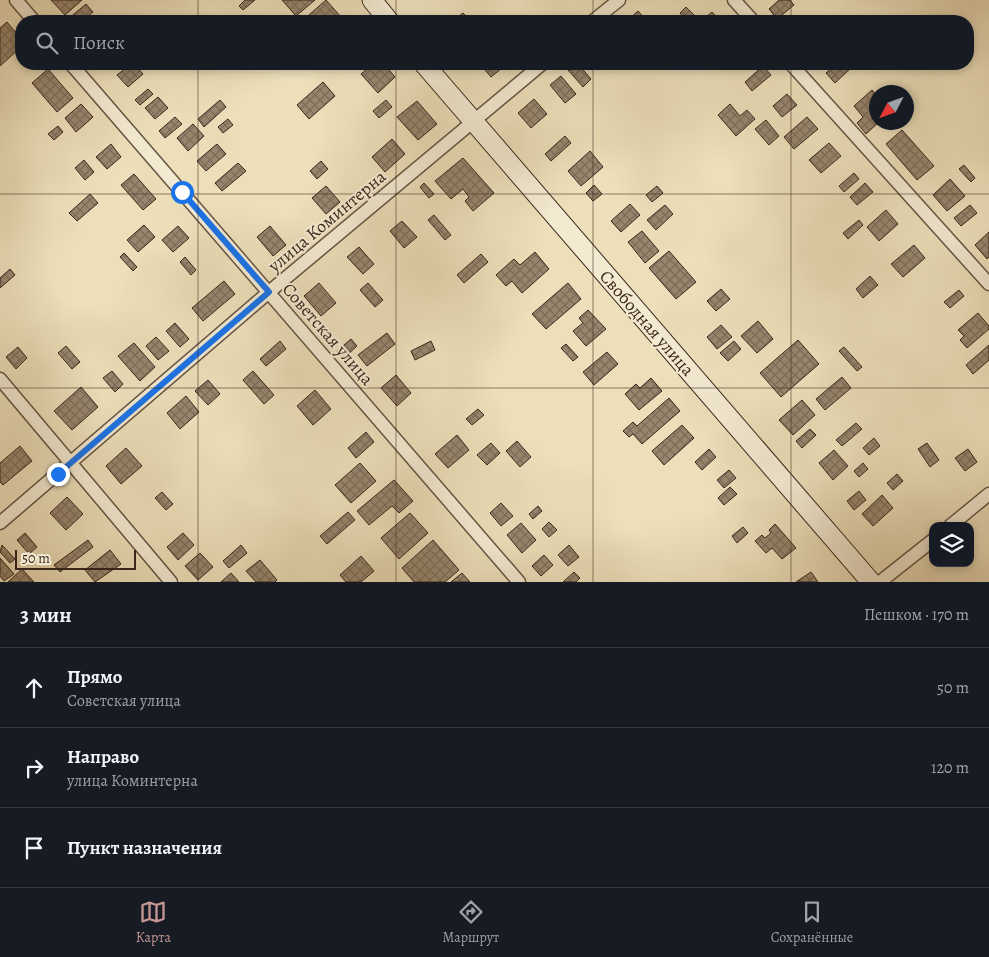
<!DOCTYPE html>
<html lang="ru">
<head>
<meta charset="utf-8">
<style>
  :root { --surface:#171b24; --page:#242831; --text:#f1f3f6; --muted:#9ea1a6; --line:#363941; --accent:#c59692 }
  body { margin:0; font-family:Alegreya,serif; background:var(--page); color:var(--text) }
  .controls { position:absolute; right:15px; bottom:15px; display:grid; overflow:hidden; border-radius:10px; box-shadow:0 2px 8px #0003 }
  .controls button { width:45px; height:45px; display:grid; place-items:center; padding:0; border:0; border-bottom:1px solid var(--line); background:var(--surface); color:var(--text); font:25px sans-serif }
  .compass { position:absolute; left:869px; top:85px; width:45px; height:45px; border-radius:50%; background:var(--surface); box-shadow:0 2px 8px #0003; rotate:229deg }
  .scale { position:absolute; left:15px; bottom:12px; width:121px; box-sizing:border-box; padding-left:5px; border:2px solid #3a261b; border-top:0; font-size:14px; line-height:18px; white-space:nowrap; color:#3a261b; -webkit-text-stroke:4px #f3ead2; paint-order:stroke }
  .stop { position:absolute; width:15px; height:15px; margin:-11px; border:4px solid #1a73e8; border-radius:50%; background:#fff }
  .stop.end { background:#1a73e8; border-color:#fff; box-shadow:0 1px 5px #0008 }
  .list { margin:0; padding:0; list-style:none }
  h2 { display:flex; justify-content:space-between; align-items:center; height:65px; margin:0; padding:0 20px; font-size:21px }
  h2 small { font-size:16px; font-weight:400; color:var(--muted) }
  .list li { display:grid; grid-template-columns:32px 1fr auto; gap:15px; align-items:center; box-sizing:border-box; height:80px; padding:0 20px; border-top:1px solid var(--line) }
  .list b { display:block; font-size:19px; white-space:nowrap }
  .list p { margin:0; font-size:16px; white-space:nowrap; color:var(--muted) }
  .list em { font-size:16px; font-style:normal; color:var(--muted) }
  .icon { flex:none; width:28px; height:28px; fill:none; stroke:currentColor; stroke-width:2; stroke-linecap:round; stroke-linejoin:round }
  .map { position:relative; flex:none; width:989px; height:582px; overflow:hidden }
  .search { position:absolute; background:var(--surface); box-shadow:0 2px 8px #0003; left:15px; right:15px; top:15px; height:55px; display:flex; align-items:center; gap:12px; box-sizing:border-box; padding:0 18px; border-radius:20px; color:var(--muted); font-size:19px }
  .sheet { height:305px; background:var(--surface) }
  nav { display:flex; justify-content:space-around; align-items:center; box-sizing:border-box; height:70px; border-top:1px solid var(--line); background:var(--surface); font-size:14px; color:var(--muted) }
  nav a { display:grid; justify-items:center; gap:2px }
  nav .on { color:var(--accent) }
  .map>svg:first-child { display:block }
  .building { fill:url(#building-cross-hatch); stroke:#3a261b }
  .lines { fill:none; stroke-linecap:round; stroke-linejoin:round }
  .street-casing { stroke:#665443; stroke-width:15 }
  .secondary-casing { stroke:#3a261b; stroke-width:21 }
  .street { stroke:#f3ead2; stroke-width:12 }
  .secondary { stroke:#f3ead2; stroke-width:19 }
  .route { stroke:#1a73e8; stroke-width:6 }
  .grid { fill:none; stroke:#3a261b; stroke-width:1; stroke-opacity:0.55 }
  .labels { text-anchor:middle; stroke-width:4; stroke-linejoin:round; paint-order:stroke }
  .street-label { font-size:18px; fill:#3a261b; stroke:#f3ead2 }
</style>
</head>
<body>
<div class="map">
<svg width="989" height="582" viewBox="0 0 989 582">
  <defs>
    <pattern id="building-cross-hatch" width="8" height="8" patternUnits="userSpaceOnUse" patternTransform="scale(1.25)"><rect width="8" height="8" fill="#97866e"/><path d="M0 0l8 8M0 8l8-8" fill="none" stroke="#7c6d5a"/></pattern>
  </defs>
  <rect width="100%" height="100%" fill="#ecdfba"/>
  <filter id="stains"><feTurbulence type="fractalNoise" baseFrequency=".004" numOctaves="4"/><feColorMatrix values="0 0 0 0 .2 0 0 0 0 .09 0 0 0 0 .02 0 0 0 .5 -.17"/></filter>
  <radialGradient id="worn" r=".72"><stop offset=".6" stop-color="#630" stop-opacity="0"/><stop offset="1" stop-color="#630" stop-opacity=".3"/></radialGradient>
  <!-- building -->
  <g class="building">
    <polygon points="51,0 82,0 65,15"/>
    <polygon points="245,0 255,0 243,10 239,6"/>
    <polygon points="282,0 315,0 296,16"/>
    <polygon points="326,0 341,17 336,21 302,21"/>
    <polygon points="779,0 790,0 794,5 777,19 769,9"/>
    <polygon points="86,4 93,12 82,21 70,21 68,19"/>
    <polygon points="686,7 696,17 691,21 687,21 680,13"/>
    <polygon points="638,11 647,21 627,21"/>
    <polygon points="712,12 719,20 701,21"/>
    <polygon points="463,13 471,21 453,21"/>
    <polygon points="7,22 21,39 21,47 0,66 0,28"/>
    <polygon points="131,64 134,64 143,74 128,87 117,75"/>
    <polygon points="373,64 384,64 395,77 378,93 361,74"/>
    <polygon points="480,64 507,64 491,77"/>
    <polygon points="575,64 578,64 591,79 583,87 568,70"/>
    <polygon points="837,64 849,64 852,67 835,83 826,73"/>
    <polygon points="763,66 771,75 752,91 745,82"/>
    <polygon points="48,69 73,98 57,112 32,83"/>
    <polygon points="561,76 576,94 565,103 550,85"/>
    <polygon points="323,82 335,96 309,119 297,105"/>
    <polygon points="148,89 153,94 140,105 135,100"/>
    <polygon points="872,90 876,95 876,122 879,122 866,134 857,123 863,117 854,106"/>
    <polygon points="787,94 797,105 782,117 773,106"/>
    <polygon points="158,97 168,108 155,119 145,108"/>
    <polygon points="534,99 547,114 531,128 518,113"/>
    <polygon points="220,100 226,107 204,127 198,119"/>
    <polygon points="386,100 392,107 379,118 373,111"/>
    <polygon points="417,101 437,124 418,140 397,117"/>
    <polygon points="81,104 93,117 76,132 65,118"/>
    <polygon points="730,104 740,116 747,110 755,119 736,136 718,115"/>
    <polygon points="175,117 182,124 165,138 159,131"/>
    <polygon points="807,117 818,129 794,149 784,137"/>
    <polygon points="228,119 233,125 223,133 218,127"/>
    <polygon points="766,120 779,136 769,145 755,129"/>
    <polygon points="193,124 204,136 188,151 177,138"/>
    <polygon points="58,126 63,132 54,140 48,134"/>
    <polygon points="902,130 934,166 917,180 886,144"/>
    <polygon points="565,136 571,143 551,161 545,154"/>
    <polygon points="392,139 405,154 385,172 372,157"/>
    <polygon points="829,143 841,156 821,173 809,160"/>
    <polygon points="111,144 121,157 107,169 96,157"/>
    <polygon points="217,144 226,154 206,171 197,161"/>
    <polygon points="590,151 603,167 581,186 568,171"/>
    <polygon points="463,158 494,193 473,211 465,201 469,197 463,189 451,199 435,181"/>
    <polygon points="84,160 94,172 85,180 75,168"/>
    <polygon points="321,161 328,169 317,179 310,171"/>
    <polygon points="238,163 246,171 222,191 215,183"/>
    <polygon points="964,165 975,178 971,182 959,169"/>
    <polygon points="854,173 859,179 844,192 839,186"/>
    <polygon points="134,174 156,199 143,210 121,185"/>
    <polygon points="950,179 965,196 947,211 933,195"/>
    <polygon points="424,183 434,194 429,198 420,187"/>
    <polygon points="865,183 873,192 857,205 850,197"/>
    <polygon points="594,185 602,194 593,201 586,193"/>
    <polygon points="326,186 340,202 326,214 312,198"/>
    <polygon points="657,186 663,193 652,202 646,195"/>
    <polygon points="90,194 98,203 77,221 69,213"/>
    <polygon points="630,204 640,215 621,232 611,221"/>
    <polygon points="665,205 673,214 656,230 647,220"/>
    <polygon points="970,205 977,213 961,226 954,218"/>
    <polygon points="886,210 898,224 879,241 867,227"/>
    <polygon points="434,215 451,235 445,240 428,220"/>
    <polygon points="859,220 863,225 848,239 843,233"/>
    <polygon points="402,221 417,237 404,248 390,231"/>
    <polygon points="144,225 155,237 138,252 127,240"/>
    <polygon points="178,226 189,238 173,252 162,240"/>
    <polygon points="270,226 286,245 273,256 257,237"/>
    <polygon points="642,231 659,251 645,263 628,242"/>
    <polygon points="989,232 989,257 987,259 975,245"/>
    <polygon points="914,245 925,258 903,277 891,264"/>
    <polygon points="359,247 374,264 363,274 347,257"/>
    <polygon points="669,251 696,282 676,299 649,268"/>
    <polygon points="535,252 549,269 522,293 512,281 506,286 496,275 514,259 520,265"/>
    <polygon points="124,253 137,267 133,271 120,257"/>
    <polygon points="481,254 488,262 464,283 457,275"/>
    <polygon points="185,257 196,270 191,275 180,262"/>
    <polygon points="10,269 15,275 0,288 0,278"/>
    <polygon points="870,276 878,285 863,298 856,289"/>
    <polygon points="224,281 235,294 203,321 192,308"/>
    <polygon points="319,283 336,303 321,316 304,296"/>
    <polygon points="368,283 383,300 375,307 360,290"/>
    <polygon points="568,283 581,299 546,329 532,314"/>
    <polygon points="721,289 730,299 716,311 707,301"/>
    <polygon points="959,290 964,296 950,308 944,302"/>
    <polygon points="588,310 606,329 586,346 573,331 583,323 579,318"/>
    <polygon points="978,313 989,326 989,329 967,348 960,340 964,336 958,330"/>
    <polygon points="758,321 773,339 757,353 741,336"/>
    <polygon points="175,323 189,339 180,347 166,331"/>
    <polygon points="721,325 732,337 717,349 707,337"/>
    <polygon points="387,333 395,344 367,366 358,355"/>
    <polygon points="156,337 169,351 158,360 146,346"/>
    <polygon points="351,339 357,346 343,359 337,351"/>
    <polygon points="798,340 819,364 781,397 760,373"/>
    <polygon points="280,341 286,349 266,366 260,359"/>
    <polygon points="431,341 435,350 415,360 411,351"/>
    <polygon points="734,341 741,349 728,361 720,353"/>
    <polygon points="134,343 155,367 140,381 118,356"/>
    <polygon points="566,344 578,357 573,361 561,348"/>
    <polygon points="989,345 989,360 973,374 966,365"/>
    <polygon points="66,346 80,362 72,369 58,353"/>
    <polygon points="18,347 27,358 16,369 6,357"/>
    <polygon points="844,347 862,367 857,371 839,351"/>
    <polygon points="607,352 618,364 594,385 583,372"/>
    <polygon points="112,371 123,384 115,392 103,378"/>
    <polygon points="253,371 274,395 264,404 243,380"/>
    <polygon points="396,375 411,393 397,406 381,388"/>
    <polygon points="842,377 851,388 825,410 816,399"/>
    <polygon points="651,378 662,391 639,410 625,394 636,384 640,388"/>
    <polygon points="208,380 220,394 208,405 195,391"/>
    <polygon points="81,387 98,407 72,430 54,411"/>
    <polygon points="315,390 331,409 313,425 297,406"/>
    <polygon points="186,396 199,412 180,429 167,413"/>
    <polygon points="669,398 680,411 642,444 633,434 629,437 623,431 633,422 637,426"/>
    <polygon points="802,400 815,415 793,435 779,420"/>
    <polygon points="478,409 484,415 472,425 466,419"/>
    <polygon points="856,423 862,429 842,446 836,440"/>
    <polygon points="682,425 694,438 664,465 652,451"/>
    <polygon points="810,429 816,435 802,448 796,441"/>
    <polygon points="366,432 374,442 356,458 348,448"/>
    <polygon points="457,435 469,450 448,468 435,454"/>
    <polygon points="874,438 880,446 869,455 863,448"/>
    <polygon points="517,441 531,457 520,467 506,451"/>
    <polygon points="491,443 500,453 487,465 477,455"/>
    <polygon points="927,443 939,460 930,467 918,449"/>
    <polygon points="20,446 32,461 3,485 0,482 0,463"/>
    <polygon points="126,448 142,466 121,484 106,466"/>
    <polygon points="709,449 716,457 702,470 695,462"/>
    <polygon points="968,449 977,462 965,471 955,458"/>
    <polygon points="834,450 848,466 833,480 819,463"/>
    <polygon points="360,463 376,481 351,503 335,485"/>
    <polygon points="863,463 868,469 859,477 854,471"/>
    <polygon points="729,470 736,478 724,488 717,480"/>
    <polygon points="897,474 903,481 893,490 887,483"/>
    <polygon points="394,480 413,501 399,513 392,506 369,525 357,511"/>
    <polygon points="730,487 737,494 724,505 718,498"/>
    <polygon points="859,491 866,500 854,510 847,501"/>
    <polygon points="162,492 173,504 166,510 155,498"/>
    <polygon points="882,495 893,508 873,526 862,514"/>
    <polygon points="67,497 83,514 66,530 50,513"/>
    <polygon points="501,503 513,516 501,526 490,513"/>
    <polygon points="538,506 542,511 533,519 529,514"/>
    <polygon points="348,512 355,520 327,544 320,536"/>
    <polygon points="410,513 428,533 399,559 381,538"/>
    <polygon points="549,522 557,530 549,537 542,529"/>
    <polygon points="521,523 536,540 522,553 507,535"/>
    <polygon points="775,524 796,548 782,559 772,548 766,553 755,541 762,535 765,538 771,533 769,530"/>
    <polygon points="743,527 748,533 737,543 732,536"/>
    <polygon points="25,533 37,547 29,554 17,540"/>
    <polygon points="183,533 194,545 178,560 167,547"/>
    <polygon points="88,540 93,547 60,572 54,565"/>
    <polygon points="433,540 459,570 445,582 414,582 402,568"/>
    <polygon points="2,545 15,559 10,563 0,552"/>
    <polygon points="241,545 247,553 229,568 223,561"/>
    <polygon points="569,545 579,557 568,566 558,555"/>
    <polygon points="110,550 121,564 95,582 85,570"/>
    <polygon points="200,553 213,567 198,580 185,566"/>
    <polygon points="544,555 553,565 541,576 532,566"/>
    <polygon points="361,556 374,571 361,582 346,582 340,575"/>
    <polygon points="0,558 14,574 4,581 0,576"/>
    <polygon points="260,560 277,580 275,582 256,582 246,571"/>
    <polygon points="22,569 34,582 8,582"/>
    <polygon points="574,572 580,578 576,582 563,582"/>
    <polygon points="811,572 818,582 796,582"/>
    <polygon points="231,573 239,582 221,582"/>
    <polygon points="462,573 470,582 451,582"/>
  </g>
  <g class="lines">
    <defs>
      <g id="street">
        <polyline points="16,0 34,21"/>
        <polyline points="734,0 753,21"/>
        <polyline points="593,21 619,0"/>
        <polyline points="71,64 519,582"/>
        <polyline points="791,64 989,284"/>
        <polyline points="0,379 171,582"/>
        <polyline points="0,523 269,292 542,64"/>
        <polyline points="950,526 989,494"/>
        <polyline points="880,582 933,540"/>
      </g>
      <g id="secondary">
        <polyline points="372,0 389,21"/>
        <polyline points="424,64 871,582"/>
      </g>
    </defs>
    <!-- street casing -->
    <use href="#street" class="street-casing"/>
    <!-- secondary casing -->
    <use href="#secondary" class="secondary-casing"/>
    <!-- street -->
    <use href="#street" class="street"/>
    <!-- secondary -->
    <use href="#secondary" class="secondary"/>
  </g>
  <g class="lines">
    <!-- route -->
    <polyline class="route" points="58,474 269,292 182,192"/>
  </g>
  <!-- grid -->
  <path class="grid" d="M198,0V21M396,0V21M593,0V21M791,0V21M198,64V582M396,64V582M593,64V582M791,64V582M0,194H989M0,388H989"/>
  <g class="labels">
    <!-- street labels -->
    <g class="street-label">
      <text transform="translate(327 221) rotate(-40)" y="6">улица Коминтерна</text>
      <text transform="translate(647 323) rotate(49)" y="6">Свободная улица</text>
      <text transform="translate(328 334) rotate(49)" y="6">Советская улица</text>
    </g>
  </g>
  <rect width="100%" height="100%" filter="url(#stains)"/>
  <rect width="100%" height="100%" fill="url(#worn)"/>
</svg>
<div class="controls">
<button><svg class="icon" aria-label="layers" viewBox="0 0 24 24"><path d="M12 4l9 5-9 5-9-5zM3 14l9 5 9-5"/></svg></button>
</div>
<svg class="compass" viewBox="-18 -18 36 36"><path d="M0-13l5 13h-10z" fill="#e53935"/><path d="M0 13l5-13h-10z" fill="#9ea1a6"/></svg>
<div class="scale">50 m</div>
<div class="stop" style="left:182px;top:192px"></div>
<div class="stop end" style="left:58px;top:474px"></div>
<div class="search"><svg class="icon" aria-label="search" viewBox="0 0 24 24"><circle cx="10" cy="10" r="6"/><path d="M15 15l6 6"/></svg>Поиск</div>
</div>
<section class="sheet">
<h2>3 мин<small>Пешком · 170 m</small></h2>
<ul class="list">
<li><svg class="icon" aria-label="ahead" viewBox="0 0 24 24"><path d="M12 20V5M6 11l6-6 6 6"/></svg><div><b>Прямо</b><p>Советская улица</p></div><em>50 m</em></li>
<li><svg class="icon" aria-label="right" viewBox="0 0 24 24"><path d="M7 20v-9h11M14 6l5 5-5 5"/></svg><div><b>Направо</b><p>улица Коминтерна</p></div><em>120 m</em></li>
<li><svg class="icon" aria-label="arrive" viewBox="0 0 24 24"><path d="M6 21V4h12l-3 4 3 4H6"/></svg><div><b>Пункт назначения</b></div></li>
</ul>
</section>
<nav>
<a class="on"><svg class="icon" aria-label="map" viewBox="0 0 24 24"><path d="M3 6l6-2 6 2 6-2v14l-6 2-6-2-6 2zM9 4v14M15 6v14"/></svg>Карта</a>
<a><svg class="icon" aria-label="directions" viewBox="0 0 24 24"><path d="M12 3l9 9-9 9-9-9zM9 14v-3h6M13 9l2 2-2 2"/></svg>Маршрут</a>
<a><svg class="icon" aria-label="saved" viewBox="0 0 24 24"><path d="M7 4h10v16l-5-4-5 4z"/></svg>Сохранённые</a>
</nav>
</body>
</html>
